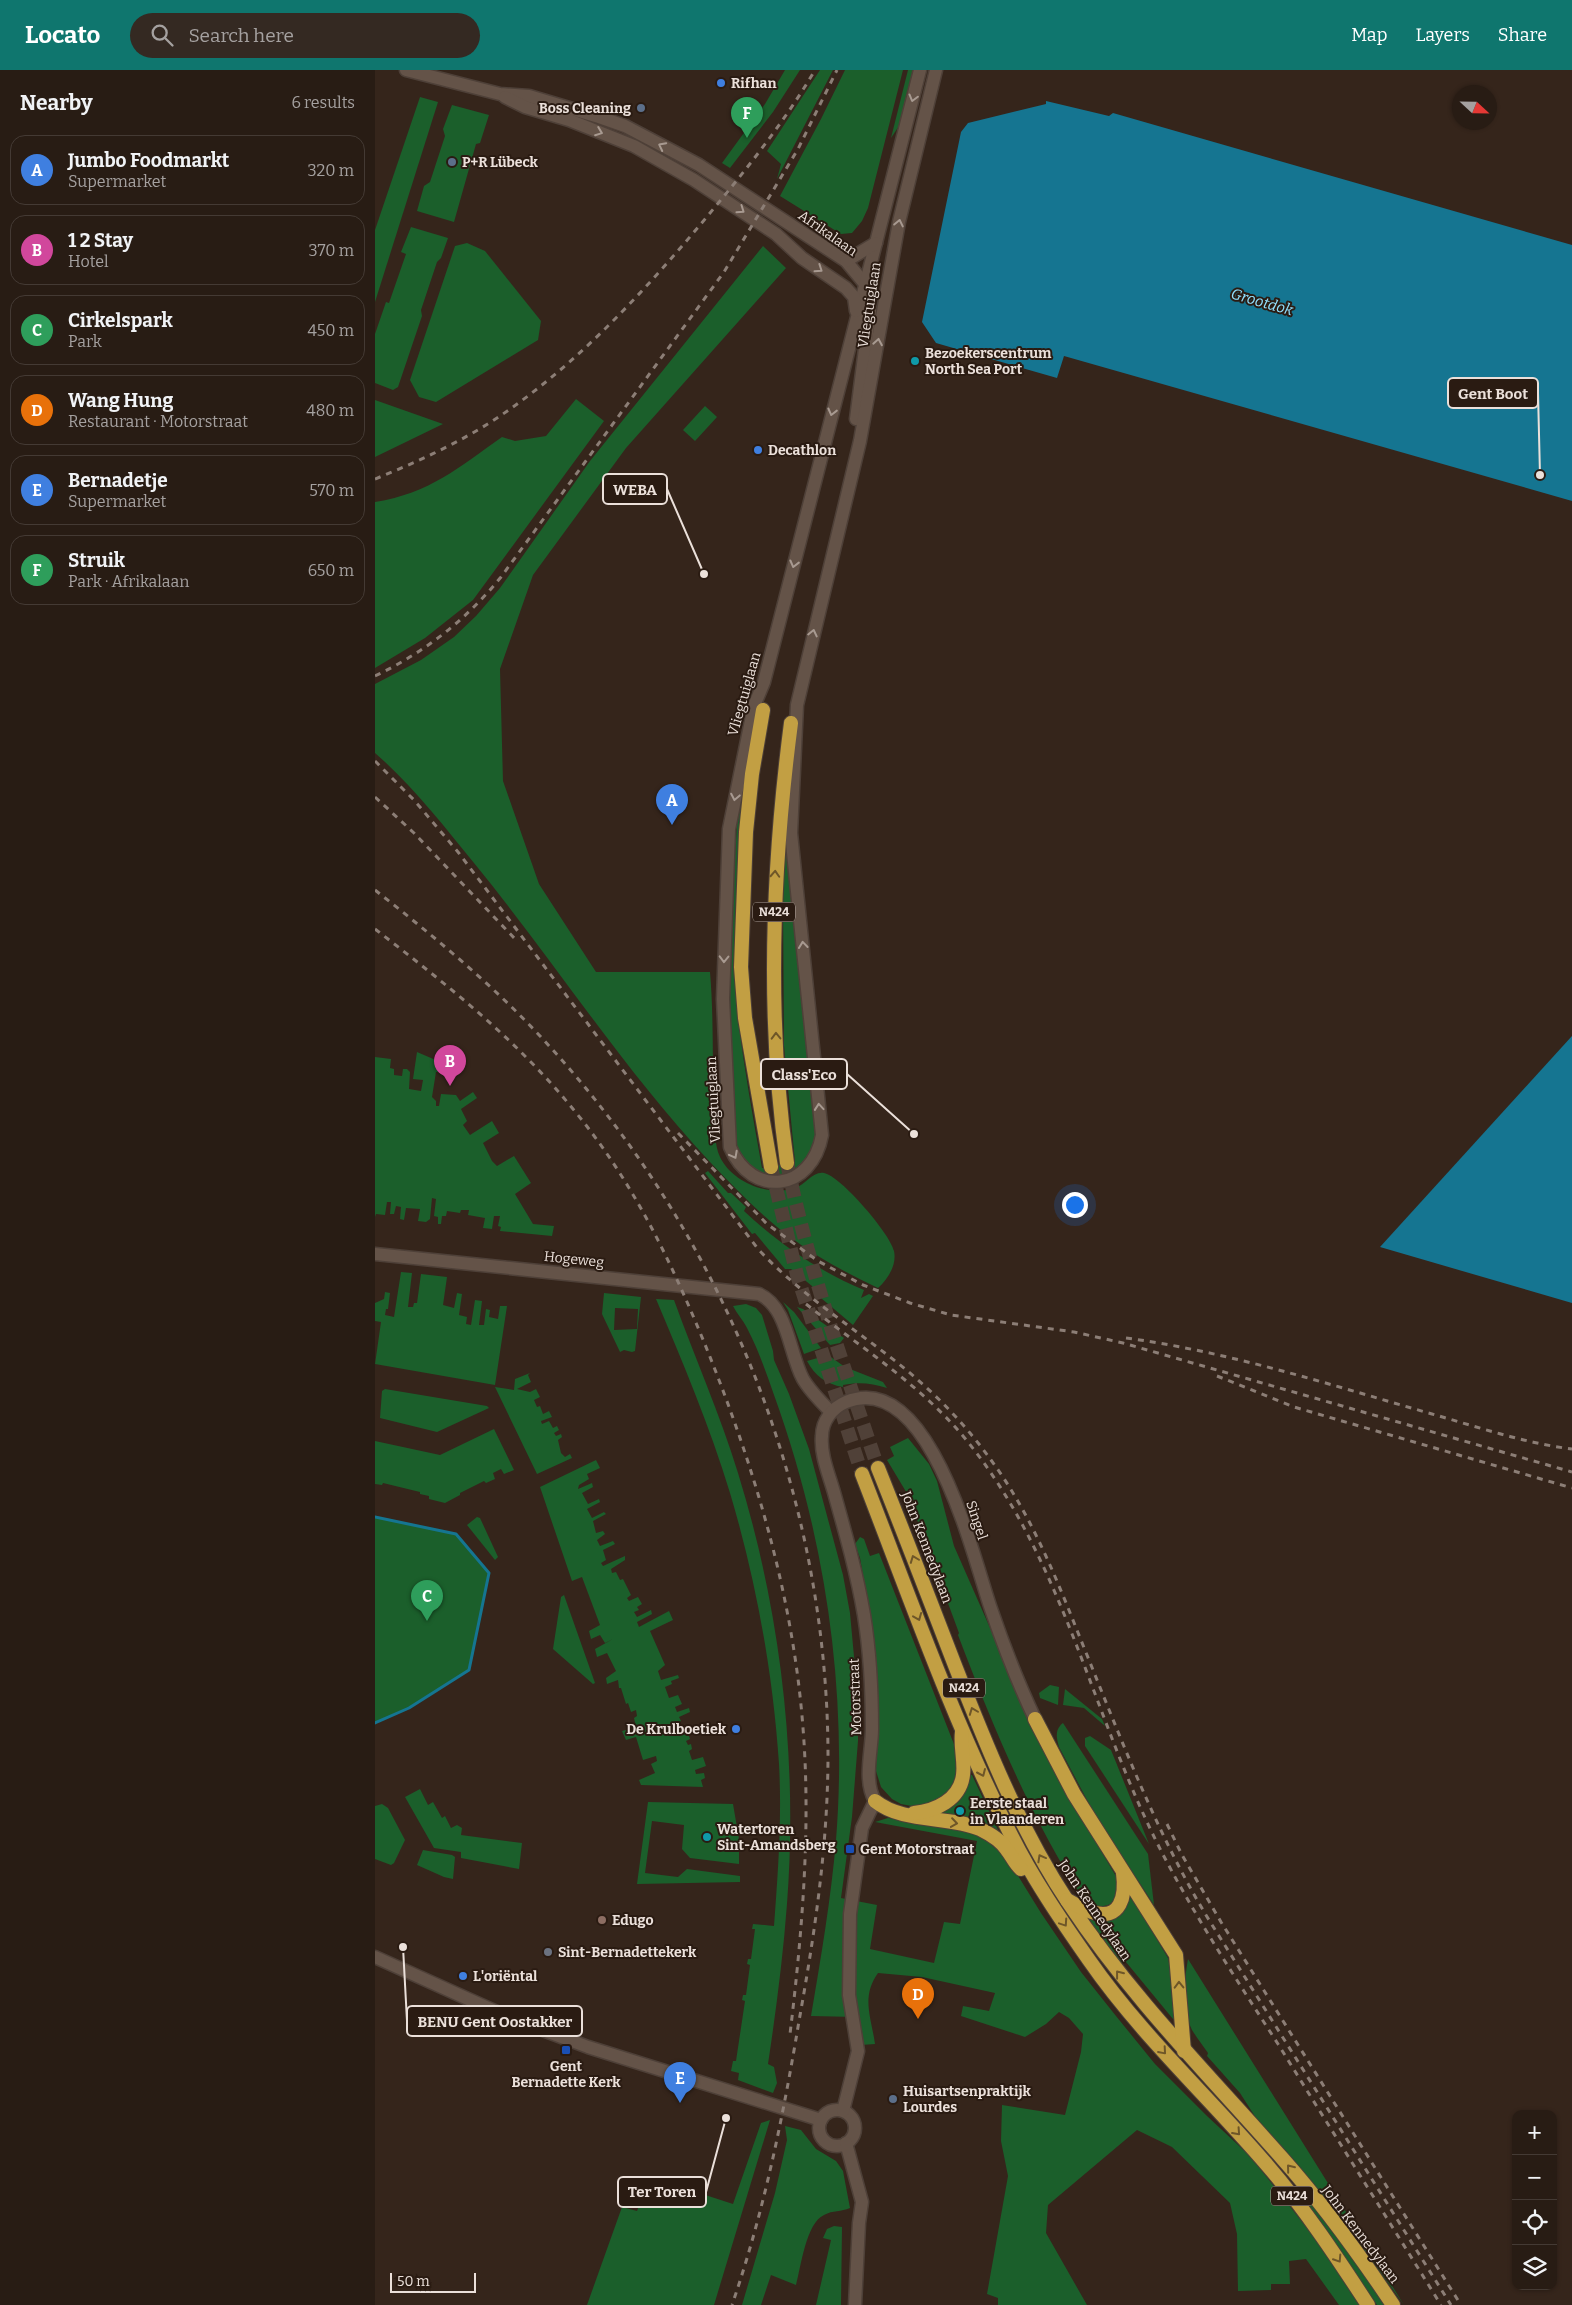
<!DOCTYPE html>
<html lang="en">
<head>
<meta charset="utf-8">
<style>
  :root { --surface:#281c14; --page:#342922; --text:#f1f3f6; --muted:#a5a1a0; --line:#443a34; --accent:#0f766e }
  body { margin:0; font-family:Bitter,serif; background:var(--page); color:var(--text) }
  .controls { position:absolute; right:15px; bottom:15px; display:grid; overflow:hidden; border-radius:10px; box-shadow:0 1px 4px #0004 }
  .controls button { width:45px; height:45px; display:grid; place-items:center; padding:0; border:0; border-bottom:1px solid var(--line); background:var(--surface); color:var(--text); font:25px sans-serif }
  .compass { position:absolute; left:1077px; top:15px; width:45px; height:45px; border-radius:50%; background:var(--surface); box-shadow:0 1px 4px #0004; rotate:112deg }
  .scale { position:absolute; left:15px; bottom:12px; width:86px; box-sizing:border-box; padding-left:5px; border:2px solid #ebe0da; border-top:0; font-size:14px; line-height:18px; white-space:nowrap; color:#ebe0da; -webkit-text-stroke:4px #2a1b12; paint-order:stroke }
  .you { position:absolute; left:699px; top:1134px; width:18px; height:18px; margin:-12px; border:4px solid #fff; border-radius:50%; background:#1a73e8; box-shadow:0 0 0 8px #1a73e833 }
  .badge { display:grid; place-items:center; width:32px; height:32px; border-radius:50%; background:var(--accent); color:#fff; font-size:16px; font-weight:700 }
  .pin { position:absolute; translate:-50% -41px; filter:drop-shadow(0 1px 2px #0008) }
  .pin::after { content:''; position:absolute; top:26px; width:18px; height:15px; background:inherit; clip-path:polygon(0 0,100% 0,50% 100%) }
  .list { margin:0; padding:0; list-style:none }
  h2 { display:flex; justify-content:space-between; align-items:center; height:65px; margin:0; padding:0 20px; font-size:21px }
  h2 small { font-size:16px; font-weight:400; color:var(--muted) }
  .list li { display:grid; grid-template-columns:32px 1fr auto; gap:15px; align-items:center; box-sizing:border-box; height:70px; margin:0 10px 10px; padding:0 10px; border:1px solid var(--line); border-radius:15px }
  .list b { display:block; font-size:19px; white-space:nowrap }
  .list p { margin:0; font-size:16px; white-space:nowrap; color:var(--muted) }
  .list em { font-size:16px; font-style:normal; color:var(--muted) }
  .icon { flex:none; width:28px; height:28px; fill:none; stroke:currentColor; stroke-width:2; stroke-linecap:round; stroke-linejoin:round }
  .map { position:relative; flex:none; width:1197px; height:2235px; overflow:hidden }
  header { display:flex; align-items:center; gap:30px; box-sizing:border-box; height:70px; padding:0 25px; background:var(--accent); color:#fff }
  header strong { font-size:24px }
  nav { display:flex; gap:28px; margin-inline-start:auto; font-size:18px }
  .search { width:350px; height:45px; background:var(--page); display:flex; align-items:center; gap:12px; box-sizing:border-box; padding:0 18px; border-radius:28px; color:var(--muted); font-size:19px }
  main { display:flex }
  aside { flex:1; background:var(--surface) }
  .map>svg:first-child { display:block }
  .green { fill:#1b5f2b; fill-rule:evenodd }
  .water { fill:#157591 }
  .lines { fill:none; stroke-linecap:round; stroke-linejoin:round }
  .stream { stroke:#157591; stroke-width:3 }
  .trunk-tunnel { stroke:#504138; stroke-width:14; stroke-dasharray:14 7; stroke-linecap:butt }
  .tertiary-casing { stroke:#4e4038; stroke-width:15 }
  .secondary-casing { stroke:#4e4038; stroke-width:15 }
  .trunk-casing { stroke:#4e4038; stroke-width:16 }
  .tertiary { stroke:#645348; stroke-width:12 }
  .secondary { stroke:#645348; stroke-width:12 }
  .trunk { stroke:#c29f43; stroke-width:14 }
  .rail { stroke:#8c7e76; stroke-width:3; stroke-dasharray:6 6; stroke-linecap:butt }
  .oneway { stroke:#a89a91 }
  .oneway2 { stroke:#6e5628 }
  .shop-dot { fill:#3f7fe0; stroke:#2a1b12; stroke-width:2 }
  .service-dot { fill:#5c6f8a; stroke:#2a1b12; stroke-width:2 }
  .culture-dot { fill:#0f9aa8; stroke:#2a1b12; stroke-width:2 }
  .transit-dot { fill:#1a4fb4; stroke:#2a1b12; stroke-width:2 }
  .education-dot { fill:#8d6e63; stroke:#2a1b12; stroke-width:2 }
  .worship-dot { fill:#6b7280; stroke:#2a1b12; stroke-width:2 }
  .labels { text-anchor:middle; stroke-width:4; stroke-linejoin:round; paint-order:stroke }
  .shield { fill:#2a1b12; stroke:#b1a59e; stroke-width:1 }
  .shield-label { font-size:12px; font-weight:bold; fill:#ebe0da }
  .poi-label { font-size:14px; font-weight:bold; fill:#ebe0da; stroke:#2a1b12; text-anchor:start }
  .street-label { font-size:14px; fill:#ebe0da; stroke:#2a1b12 }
  .water-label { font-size:15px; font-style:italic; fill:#91e0fe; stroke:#2a1b12 }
  .leader { fill:none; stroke:#ebe0da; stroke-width:2 }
  .callout-dot { fill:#ebe0da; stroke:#2a1b12; stroke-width:2 }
  .callout { fill:#2a1b12; stroke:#ebe0da; stroke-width:2 }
  .callout-label { font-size:15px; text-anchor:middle; font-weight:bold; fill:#ebe0da }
</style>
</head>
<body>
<header>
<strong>Locato</strong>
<div class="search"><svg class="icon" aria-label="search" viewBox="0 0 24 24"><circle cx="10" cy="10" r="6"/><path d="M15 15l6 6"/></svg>Search here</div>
<nav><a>Map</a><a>Layers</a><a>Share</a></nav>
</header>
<main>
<aside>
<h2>Nearby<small>6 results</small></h2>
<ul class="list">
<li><span class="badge" style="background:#3f7fe0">A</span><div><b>Jumbo Foodmarkt</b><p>Supermarket</p></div><em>320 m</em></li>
<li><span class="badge" style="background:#d1479c">B</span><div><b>1 2 Stay</b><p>Hotel</p></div><em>370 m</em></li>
<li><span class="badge" style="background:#2e9e5b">C</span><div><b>Cirkelspark</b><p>Park</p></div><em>450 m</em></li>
<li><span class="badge" style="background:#e8710a">D</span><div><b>Wang Hung</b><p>Restaurant · Motorstraat</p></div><em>480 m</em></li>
<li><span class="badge" style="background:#3f7fe0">E</span><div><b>Bernadetje</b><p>Supermarket</p></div><em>570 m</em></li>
<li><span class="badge" style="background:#2e9e5b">F</span><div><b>Struik</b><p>Park · Afrikalaan</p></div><em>650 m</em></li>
</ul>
</aside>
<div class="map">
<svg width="1197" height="2235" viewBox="0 0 1197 2235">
  <rect width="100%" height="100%" fill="#35251b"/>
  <!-- green -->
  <g class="green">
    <polygon points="410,0 425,0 398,42 355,98 347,93 390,34"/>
    <polygon points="445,0 458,0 402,109 406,94 392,81"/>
    <polygon points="470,0 528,0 493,138 487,151 477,163 466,164 405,126 446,49"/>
    <polygon points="533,0 539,0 524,56 516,68"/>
    <polygon points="45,27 63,32 0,232 0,160"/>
    <polygon points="77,35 114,45 105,73 101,74 79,152 42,141 49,116 55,112 70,66 68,59"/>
    <polygon points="36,157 73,168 66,188 62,192 46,240 47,246 23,317 18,320 0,313 0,264 11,232 14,233 31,184 26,182"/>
    <polygon points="92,173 110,181 166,251 163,270 61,332 44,327 35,310 80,176"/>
    <path d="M388,176L411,198L251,378L158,505L125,599L128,711L164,814L221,902H335C339,948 337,996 339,1042C340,1056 339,1074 345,1087C357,1112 393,1127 420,1118C430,1115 438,1101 449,1103C466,1106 516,1165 519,1181C522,1195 513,1209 503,1218C474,1204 444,1189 418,1169C387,1147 361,1119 335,1092C248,999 179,891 99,793C68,755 37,715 0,683V614L46,590L79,567L101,546L125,518L215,391Z"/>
    <path d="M201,329L229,351L98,530L50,568L0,598V432C55,423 83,398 127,367L140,371L171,366Z"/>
    <polygon points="0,330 68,354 0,387"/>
    <polygon points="330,336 342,347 320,371 308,360"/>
    <path d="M372,696L365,806L362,807C360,854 358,901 363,948C369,998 378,1048 387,1098L420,1092L409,976L408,837L410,741L441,1053L440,1081L417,1104L395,1106L382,1102L370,1092L358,1073L353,892L362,754Z"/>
    <polygon points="42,982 70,994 69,1002 61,1002 57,1027 61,1031 61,1036 64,1036 66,1024 81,1025 85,1031 98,1022 102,1028 86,1039 92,1051 88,1055 95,1065 117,1051 124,1063 108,1073 117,1091 122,1096 139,1086 156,1113 140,1124 158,1154 179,1156 177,1166 125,1161 126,1157 123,1156 125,1146 119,1146 117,1159 108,1158 110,1148 93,1145 94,1140 86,1140 85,1143 72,1141 71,1146 67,1146 66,1154 63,1154 63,1147 59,1146 61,1129 57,1128 55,1149 51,1152 43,1151 45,1139 31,1138 29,1150 25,1149 26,1137 21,1136 19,1144 15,1144 16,1132 12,1132 10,1145 1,1144 0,1147 0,987 16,989 15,998 19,999 19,1005 27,1006 28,999 32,999 35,1002 34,1019 46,1021 48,1010 38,1009"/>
    <path d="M333,1101L353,1123H356L371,1137L369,1141C403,1173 445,1202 489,1220L486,1228L494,1224L498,1226L478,1255L440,1223L437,1216L416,1199H410L380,1163L377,1164L330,1103Z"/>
    <polygon points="26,1202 37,1203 33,1237 38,1237 39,1233 42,1233 46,1204 72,1207 68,1235 79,1238 82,1223 87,1224 84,1245 92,1247 91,1254 96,1255 100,1230 107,1231 104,1255 109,1255 111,1239 115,1240 114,1247 123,1249 125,1236 132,1236 120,1315 0,1294 6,1252 0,1251 0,1233 9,1229 10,1222 15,1223 13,1239 11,1239 10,1245 19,1247"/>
    <path d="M229,1223L266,1227L260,1281L257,1282L249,1280L245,1282L227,1244ZM240,1238L263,1239L262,1259L239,1260Z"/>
    <path d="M281,1229L299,1230C320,1288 345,1344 363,1403C406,1542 423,1689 412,1834C408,1887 401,1941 393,1994L399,1997L402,2013L398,2023L363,2010L364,2003L356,2001L358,1991H361L370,1931L367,1930L368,1925H371L375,1895L372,1894L373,1889H376L380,1859H377L378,1854L399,1856C403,1803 407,1748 404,1694C398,1603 381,1510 355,1423C335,1357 308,1293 281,1229Z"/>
    <polygon points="408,1232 419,1242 446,1278 429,1284 413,1240"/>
    <path d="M371,1234L381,1238L387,1245L398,1281L399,1290L414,1324L434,1379L468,1505L475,1543L483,1630V1671L477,1747L466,1828L502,1835L495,1879L559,1893L569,1852L585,1854L602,1771L500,1752L513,1748L562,1754L603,1763L629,1783L666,1843L706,1902L741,1946L780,1994L832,2046L875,2086L940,2168L984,2235H964L931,2189L914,2191L915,2214H896V2220L863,2221L862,2164L855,2133L797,2077L762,2060L673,2135L671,2163L712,2235H623V2228L612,2224L633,2106L626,2071L627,2035L690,2045L706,1982L708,1964L694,1948L684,1942L671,1954L650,1967L586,1946L588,1936L614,1941L620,1923L547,1907L503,1903C486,1927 496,1946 500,1974L486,1975L482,1947L436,1946C446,1887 456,1829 461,1770C473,1619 450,1466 399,1325C391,1302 383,1279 372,1258C368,1250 362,1244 358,1236Z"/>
    <polygon points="422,1237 428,1239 469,1268 465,1273 455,1275"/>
    <path d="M453,1285L470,1297L508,1312L512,1318C496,1313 484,1312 468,1315V1317C451,1314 440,1306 432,1291Z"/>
    <polygon points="155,1303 153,1305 156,1312 142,1319 155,1322 161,1319 165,1327 159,1330 162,1337 165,1336 168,1344 174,1341 177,1347 166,1351 167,1354 174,1351 178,1358 182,1356 184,1360 179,1363 181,1366 186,1364 187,1367 183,1370 186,1383 190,1387 195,1384 197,1388 162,1404 120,1317 139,1320 140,1309"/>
    <polygon points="10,1319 112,1336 114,1338 62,1362 5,1348 7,1321"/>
    <polygon points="119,1359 139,1400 129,1404 126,1399 118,1403 120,1409 111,1413 109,1411 85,1423 85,1425 70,1433 54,1429 54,1426 45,1424 45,1422 8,1413 7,1415 0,1414 0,1371 65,1385"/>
    <path d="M533,1368L554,1394L562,1411L579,1476L674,1692L742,1808C742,1813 743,1820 742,1824C737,1841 718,1838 708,1829C655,1746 618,1657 583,1565L584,1563L533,1425L512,1390L519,1386L515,1377Z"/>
    <polygon points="221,1390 225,1398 212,1404 214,1409 204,1415 203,1419 217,1413 218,1417 207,1423 213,1434 224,1429 225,1432 212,1439 217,1448 229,1442 231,1444 218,1451 221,1463 228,1461 230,1464 222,1470 225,1476 238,1471 240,1474 228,1480 231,1490 226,1493 228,1496 250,1486 250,1490 236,1499 237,1503 241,1502 245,1510 248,1509 256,1525 252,1528 254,1531 263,1527 267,1534 262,1537 264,1540 259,1542 262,1547 276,1540 277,1544 262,1552 264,1557 294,1541 298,1550 275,1561 290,1595 283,1601 286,1610 303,1605 304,1608 296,1611 297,1614 290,1617 294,1628 303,1625 307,1634 300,1637 302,1642 314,1638 315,1642 304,1647 306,1651 303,1653 306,1662 310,1660 311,1666 314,1666 315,1669 311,1671 313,1675 316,1674 317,1679 314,1681 317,1690 328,1687 331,1696 320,1700 321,1704 329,1703 330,1708 326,1710 328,1717 266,1715 264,1710 280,1703 276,1694 282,1691 281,1686 268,1690 261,1667 251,1670 247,1661 261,1657 259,1648 262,1646 261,1640 256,1642 253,1633 251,1634 246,1618 244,1618 243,1610 232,1614 231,1608 241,1601 232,1583 222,1587 220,1579 238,1569 230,1573 225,1565 216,1569 214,1561 225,1555 207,1507 197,1511 165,1417"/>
    <polygon points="0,1447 81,1464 114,1503 94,1600 34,1638 0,1653"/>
    <polygon points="102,1447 105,1448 123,1487 120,1490 92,1455"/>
    <polygon points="485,1467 489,1469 495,1486 504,1483 584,1687 584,1703 574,1724 547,1738 526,1734 517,1729 506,1717 501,1701 503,1620 498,1563 485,1488 480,1474"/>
    <polygon points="189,1525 220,1613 218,1614 178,1579 186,1527"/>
    <polygon points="675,1615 684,1617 683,1635 665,1628 664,1623"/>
    <polygon points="690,1619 727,1649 730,1656 709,1638 688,1635"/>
    <path d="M688,1653L773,1784L779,1835L720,1745L684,1677C681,1667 680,1659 688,1653Z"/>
    <polygon points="715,1666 736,1680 774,1774 710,1676 710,1668"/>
    <polygon points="593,1705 597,1705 623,1760 621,1763 565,1745 565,1741"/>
    <polygon points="45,1719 53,1735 58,1732 67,1748 70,1746 76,1758 82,1755 87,1758 86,1765 147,1773 144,1799 86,1788 86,1782 59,1778 30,1727"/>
    <polygon points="273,1732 358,1734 364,1769 364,1794 315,1788 307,1779 309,1755 277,1751 270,1803 303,1807 312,1799 365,1806 365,1812 262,1814"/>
    <polygon points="7,1734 13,1738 30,1770 19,1793 16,1795 0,1789 0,1736"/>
    <polygon points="48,1780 77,1785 80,1787 78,1809 69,1807 42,1795"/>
    <path d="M756,1826L793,1888L799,1919L800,1949H798L751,1892L743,1894L711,1848C732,1853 746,1845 756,1826Z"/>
    <path d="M813,1889L1029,2235L989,2179L923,2095L881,2048L865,2023L832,1986L833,1983C828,1976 822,1968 817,1960C807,1940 809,1910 813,1889Z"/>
    <polygon points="395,2050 339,2235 212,2235 247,2137 262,2141 275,2107 358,2134 386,2053"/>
    <path d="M410,2056L426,2060L441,2079L461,2091L468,2101L475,2138C466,2142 458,2140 449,2145C431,2153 426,2197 421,2215L396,2205L386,2235H367L400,2123L412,2070Z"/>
    <polygon points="928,2128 942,2138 1010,2235 1002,2235"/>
    <polygon points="459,2156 467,2157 466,2235 441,2235 456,2170 448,2168 452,2159"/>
  </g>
  <!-- water -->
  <g class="water">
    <polygon points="671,31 734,46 738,43 1197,175 1197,431 689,286 682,308 561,273 547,252 586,62 593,53 671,34"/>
    <polygon points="1197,966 1197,1233 1005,1177"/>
  </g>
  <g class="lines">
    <!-- stream -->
    <polyline class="stream" points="0,1447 81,1464 114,1503 94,1600 34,1638 0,1653"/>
    <!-- trunk-tunnel -->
    <g class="trunk-tunnel">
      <path d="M412,1093C433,1197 469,1297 503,1398"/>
      <polyline points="396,1097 422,1205 487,1404"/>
    </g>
    <defs>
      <g id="tertiary">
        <path d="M0,1184L384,1224C413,1237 414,1283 428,1309C435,1321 446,1332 456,1342"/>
        <polyline points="0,1887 133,1947 213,1977 446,2050"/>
        <circle cx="462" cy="2058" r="18"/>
        <path d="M468,2041L483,1981L474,1925L475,1844L487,1758L500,1731C488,1710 497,1681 497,1659C497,1621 495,1582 489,1545C482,1504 471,1465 460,1426C455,1407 445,1385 447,1366C447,1351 457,1338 471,1332C555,1298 598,1487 616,1539C629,1577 643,1613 660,1649"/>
        <polyline points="471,2073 487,2132 484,2153 480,2235"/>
      </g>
      <g id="secondary">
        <polyline points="31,0 125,24 154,26 224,47 250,56 324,95 471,191 490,214 495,240 481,349"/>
        <path d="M545,0L389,612L379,636L354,759L348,929L355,1077C377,1129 437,1121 447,1065L416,763L422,635L485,371L524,152L561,0"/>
        <polyline points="130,27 150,37 194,50 259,76 319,110 401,164 427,188 471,218 479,227 481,241"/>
        <polyline points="471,191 501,173"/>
      </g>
      <g id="trunk">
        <polyline points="388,640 377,704 371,762 366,897 370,948 396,1097"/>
        <path d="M412,1093C391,946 397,799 416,653"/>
        <path d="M503,1398C529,1463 554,1528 579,1593C611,1675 644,1758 693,1832C756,1927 832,2003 907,2088C947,2133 984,2184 1018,2235"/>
        <path d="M487,1404C534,1525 577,1649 636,1765C658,1809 686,1850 714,1890C766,1965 833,2026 892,2095C930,2139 961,2186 993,2235"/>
        <polyline points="660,1649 699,1724 801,1885 809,1981"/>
        <path d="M500,1731C529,1754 572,1745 605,1759C615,1764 626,1770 632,1780C637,1786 640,1794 646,1799"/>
        <path d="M539,1743C560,1741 585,1730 588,1705C590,1691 585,1677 587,1662"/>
        <path d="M692,1830C700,1834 708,1839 717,1842C746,1852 751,1825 748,1803"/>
      </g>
    </defs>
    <!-- tertiary casing -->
    <use href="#tertiary" class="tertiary-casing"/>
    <!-- secondary casing -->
    <use href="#secondary" class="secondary-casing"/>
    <!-- trunk casing -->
    <use href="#trunk" class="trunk-casing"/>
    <!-- tertiary -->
    <use href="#tertiary" class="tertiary"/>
    <!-- secondary -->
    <use href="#secondary" class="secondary"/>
    <!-- trunk -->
    <use href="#trunk" class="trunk"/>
    <!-- rail -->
    <g class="rail">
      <path d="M0,409C42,392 84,373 122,348C200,296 265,226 325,155C366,106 407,56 440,0"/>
      <path d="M0,606C50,582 91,550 126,507L349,202L423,79L462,0"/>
      <path d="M0,691L39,730L83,782L383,1179C425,1224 476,1256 524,1294C559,1322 590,1354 616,1390C661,1451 686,1521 714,1590C750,1679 784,1768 834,1850L1076,2235"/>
      <polyline points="0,727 39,763 142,871"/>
      <path d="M0,820C62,869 123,919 176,978C350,1169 452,1424 453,1684C453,1774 440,1862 424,1951C408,2047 389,2142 357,2235"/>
      <path d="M0,859C71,914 141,969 198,1039C257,1110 294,1187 329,1272C379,1395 418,1525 428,1658C436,1759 427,1864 415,1964"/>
      <polyline points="303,1063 392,1154 443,1191 488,1215 535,1233 576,1245 699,1262 748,1273 1197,1402"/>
      <path d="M431,1234C485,1277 543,1313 588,1366C691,1489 718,1655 793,1794C826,1856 865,1915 903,1974C957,2061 1012,2148 1066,2235"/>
      <path d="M751,1268C855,1282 956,1315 1057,1344C1103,1357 1149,1373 1197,1379"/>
      <polyline points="842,1306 919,1337 1197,1418"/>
      <polyline points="792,1754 807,1785 846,1852 1086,2235"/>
    </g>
  </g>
  <!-- one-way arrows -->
  <defs><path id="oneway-chevron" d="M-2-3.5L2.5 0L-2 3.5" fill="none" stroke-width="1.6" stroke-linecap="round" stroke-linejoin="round" transform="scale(1.25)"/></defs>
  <g class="oneway">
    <use href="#oneway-chevron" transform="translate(538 28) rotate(105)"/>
    <use href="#oneway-chevron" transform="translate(224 62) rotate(21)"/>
    <use href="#oneway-chevron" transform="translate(287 76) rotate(-153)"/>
    <use href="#oneway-chevron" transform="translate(366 140) rotate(35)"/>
    <use href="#oneway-chevron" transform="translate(524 153) rotate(-78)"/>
    <use href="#oneway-chevron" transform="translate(444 199) rotate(34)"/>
    <use href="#oneway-chevron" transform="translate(503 272) rotate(-80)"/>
    <use href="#oneway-chevron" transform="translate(457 342) rotate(104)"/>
    <use href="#oneway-chevron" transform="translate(419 494) rotate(104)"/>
    <use href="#oneway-chevron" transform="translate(438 563) rotate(-77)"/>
    <use href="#oneway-chevron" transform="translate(360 727) rotate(101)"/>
    <use href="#oneway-chevron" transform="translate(428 875) rotate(-96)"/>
    <use href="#oneway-chevron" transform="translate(349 889) rotate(91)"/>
    <use href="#oneway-chevron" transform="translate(444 1037) rotate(-95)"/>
    <use href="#oneway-chevron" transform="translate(359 1085) rotate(62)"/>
  </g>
  <g class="oneway2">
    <use href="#oneway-chevron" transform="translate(400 804) rotate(-87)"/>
    <use href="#oneway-chevron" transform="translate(401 966) rotate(-91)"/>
    <use href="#oneway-chevron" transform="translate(539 1489) rotate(-111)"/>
    <use href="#oneway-chevron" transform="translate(543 1547) rotate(68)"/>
    <use href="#oneway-chevron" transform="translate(598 1641) rotate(-111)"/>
    <use href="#oneway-chevron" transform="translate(607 1703) rotate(66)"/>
    <use href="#oneway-chevron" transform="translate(579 1753) rotate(8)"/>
    <use href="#oneway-chevron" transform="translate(666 1788) rotate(-119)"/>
    <use href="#oneway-chevron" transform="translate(689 1853) rotate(56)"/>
    <use href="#oneway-chevron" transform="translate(744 1904) rotate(-128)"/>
    <use href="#oneway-chevron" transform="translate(804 1915) rotate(-91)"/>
    <use href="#oneway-chevron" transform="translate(788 1981) rotate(49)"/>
    <use href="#oneway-chevron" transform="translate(862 2062) rotate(48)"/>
    <use href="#oneway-chevron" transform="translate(915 2098) rotate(-129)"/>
    <use href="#oneway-chevron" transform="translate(963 2189) rotate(57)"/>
  </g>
  <!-- markers -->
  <g class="shop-dot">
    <circle cx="346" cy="13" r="5"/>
    <circle cx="383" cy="380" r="5"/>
    <circle cx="361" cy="1659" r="5"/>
    <circle cx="88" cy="1906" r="5"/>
  </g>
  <g class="service-dot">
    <circle cx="266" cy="38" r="5"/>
    <circle cx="77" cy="92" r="5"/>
    <circle cx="518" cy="2029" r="5"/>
  </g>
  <g class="culture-dot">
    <circle cx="540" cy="291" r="5"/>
    <circle cx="585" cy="1741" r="5"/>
    <circle cx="332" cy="1767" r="5"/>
  </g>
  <g class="transit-dot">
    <rect x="470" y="1774" width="10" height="10" rx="2.5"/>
    <rect x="186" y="1975" width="10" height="10" rx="2.5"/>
  </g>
  <circle class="education-dot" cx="227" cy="1850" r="5"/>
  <circle class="worship-dot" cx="173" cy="1882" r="5"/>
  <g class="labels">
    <!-- shield labels -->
    <g class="shield">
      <rect x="378" y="832.5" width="42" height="19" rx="4"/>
      <rect x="568" y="1608.5" width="42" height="19" rx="4"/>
      <rect x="896" y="2116.5" width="42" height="19" rx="4"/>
    </g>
    <g class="shield-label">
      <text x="399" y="846">N424</text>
      <text x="589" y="1622">N424</text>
      <text x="917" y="2130">N424</text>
    </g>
    <!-- poi labels -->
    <g class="poi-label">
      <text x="356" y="18">Rifhan</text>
      <text x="256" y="43" text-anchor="end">Boss Cleaning</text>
      <text x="87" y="97">P+R Lübeck</text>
      <text x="550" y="288">Bezoekerscentrum<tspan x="550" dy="16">North Sea Port</tspan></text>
      <text x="393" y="385">Decathlon</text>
      <text x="351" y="1664" text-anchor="end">De Krulboetiek</text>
      <text x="595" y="1738">Eerste staal<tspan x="595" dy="16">in Vlaanderen</tspan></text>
      <text x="342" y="1764">Watertoren<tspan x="342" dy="16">Sint-Amandsberg</tspan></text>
      <text x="485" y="1784">Gent Motorstraat</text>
      <text x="237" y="1855">Edugo</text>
      <text x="183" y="1887">Sint-Bernadettekerk</text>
      <text x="98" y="1911">L'oriëntal</text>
      <text x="191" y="2001" text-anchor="middle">Gent<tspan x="191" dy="16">Bernadette Kerk</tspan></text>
      <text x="528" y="2026">Huisartsenpraktijk<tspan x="528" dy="16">Lourdes</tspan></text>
    </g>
    <!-- street labels -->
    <g class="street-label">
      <text transform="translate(453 163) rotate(35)" y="5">Afrikalaan</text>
      <text transform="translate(494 235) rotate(-81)" y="5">Vliegtuiglaan</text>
      <text transform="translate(369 624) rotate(-74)" y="5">Vliegtuiglaan</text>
      <text transform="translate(338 1030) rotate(-93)" y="5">Vliegtuiglaan</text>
      <text transform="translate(199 1189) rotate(6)" y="5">Hogeweg</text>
      <text transform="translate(602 1450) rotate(72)" y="5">Singel</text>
      <text transform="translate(552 1477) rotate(69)" y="5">John Kennedylaan</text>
      <text transform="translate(480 1627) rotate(-92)" y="5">Motorstraat</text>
      <text transform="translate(720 1840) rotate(56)" y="5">John Kennedylaan</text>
      <text transform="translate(986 2164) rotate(53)" y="5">John Kennedylaan</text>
    </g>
    <!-- water labels -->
    <g class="water-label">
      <text transform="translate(887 232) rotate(16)" y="5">Grootdok</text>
    </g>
  </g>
  <!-- callouts -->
  <path class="leader" d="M1165 405L1163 323M329 504L292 419M539 1064L472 1004M28 1877L32 1951M351 2048L331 2122"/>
  <g class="callout-dot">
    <circle cx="1165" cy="405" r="5"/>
    <circle cx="329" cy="504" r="5"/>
    <circle cx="539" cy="1064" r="5"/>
    <circle cx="28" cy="1877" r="5"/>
    <circle cx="351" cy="2048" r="5"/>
  </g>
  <g class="callout">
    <rect x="1073" y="308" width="90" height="30" rx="5"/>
    <rect x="228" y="404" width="64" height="30" rx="5"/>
    <rect x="386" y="989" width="86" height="30" rx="5"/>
    <rect x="32" y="1936" width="175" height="30" rx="5"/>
    <rect x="243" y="2107" width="88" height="30" rx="5"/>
  </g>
  <g class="callout-label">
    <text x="1118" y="329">Gent Boot</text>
    <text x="260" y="425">WEBA</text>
    <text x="429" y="1010">Class'Eco</text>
    <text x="120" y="1957">BENU Gent Oostakker</text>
    <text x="287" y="2127">Ter Toren</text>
  </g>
</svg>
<div class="controls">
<button>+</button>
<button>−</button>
<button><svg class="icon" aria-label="locate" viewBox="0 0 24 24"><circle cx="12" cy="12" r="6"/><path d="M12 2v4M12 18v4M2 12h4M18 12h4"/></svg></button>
<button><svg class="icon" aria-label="layers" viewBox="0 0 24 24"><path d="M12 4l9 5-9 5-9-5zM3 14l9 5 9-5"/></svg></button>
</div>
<svg class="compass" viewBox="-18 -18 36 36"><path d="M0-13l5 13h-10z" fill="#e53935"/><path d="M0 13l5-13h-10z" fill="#a5a1a0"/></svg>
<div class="scale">50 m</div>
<div class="you"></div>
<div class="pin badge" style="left:297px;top:755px;background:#3f7fe0">A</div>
<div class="pin badge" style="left:75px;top:1016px;background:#d1479c">B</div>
<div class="pin badge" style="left:52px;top:1551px;background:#2e9e5b">C</div>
<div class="pin badge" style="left:543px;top:1949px;background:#e8710a">D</div>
<div class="pin badge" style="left:305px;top:2033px;background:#3f7fe0">E</div>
<div class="pin badge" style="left:372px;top:68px;background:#2e9e5b">F</div>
</div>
</main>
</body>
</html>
